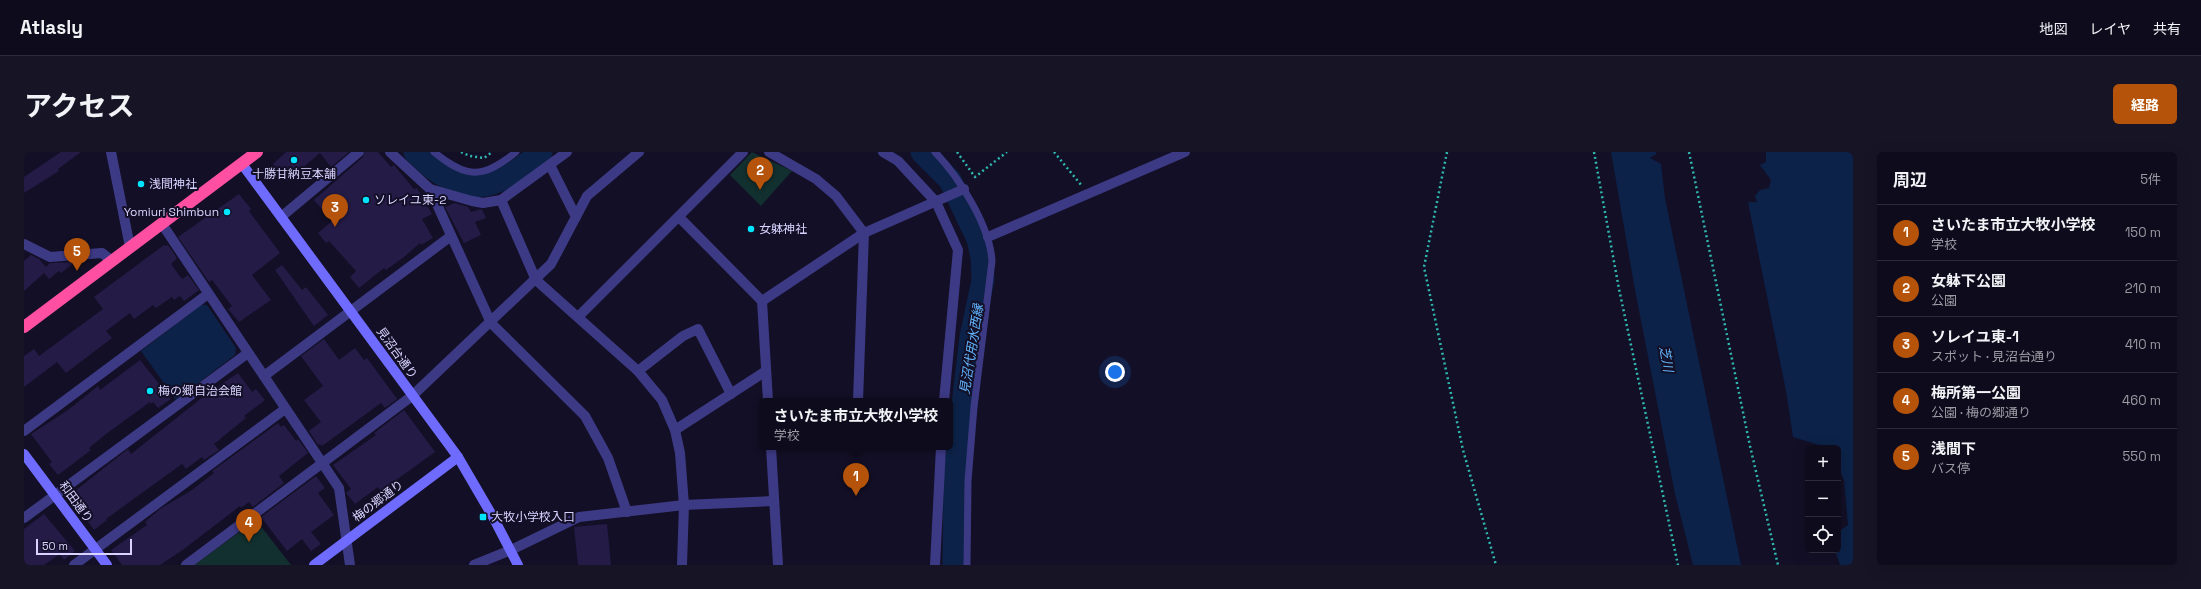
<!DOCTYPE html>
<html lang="ja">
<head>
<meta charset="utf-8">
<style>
  :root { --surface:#0e0b1c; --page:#171425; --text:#f1f3f6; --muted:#9b9ba3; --line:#2e2b3b; --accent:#b45309 }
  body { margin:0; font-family:"Space Grotesk","Noto Sans JP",sans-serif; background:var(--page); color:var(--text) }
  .controls { position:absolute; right:12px; bottom:12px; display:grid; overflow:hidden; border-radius:6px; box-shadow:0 4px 16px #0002 }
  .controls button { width:36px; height:36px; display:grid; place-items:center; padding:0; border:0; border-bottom:1px solid var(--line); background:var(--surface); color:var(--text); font:20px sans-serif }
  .scale { position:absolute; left:12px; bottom:10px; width:96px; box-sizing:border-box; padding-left:4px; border:2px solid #d9d4ff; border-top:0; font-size:11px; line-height:14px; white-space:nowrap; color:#d9d4ff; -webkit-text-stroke:3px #130f26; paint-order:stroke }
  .you { position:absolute; left:1091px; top:220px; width:14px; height:14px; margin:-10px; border:3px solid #fff; border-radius:50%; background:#1a73e8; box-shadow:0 0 0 6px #1a73e833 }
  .badge { display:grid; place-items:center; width:26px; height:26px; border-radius:50%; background:var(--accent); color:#fff; font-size:13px; font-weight:700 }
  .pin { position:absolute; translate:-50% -33px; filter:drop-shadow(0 1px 2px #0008) }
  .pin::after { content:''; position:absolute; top:21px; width:14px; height:12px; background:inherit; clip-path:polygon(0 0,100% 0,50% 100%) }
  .popup { position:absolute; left:735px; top:246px; width:194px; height:52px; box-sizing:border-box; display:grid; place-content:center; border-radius:6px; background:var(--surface); filter:drop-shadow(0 1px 3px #0005); font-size:13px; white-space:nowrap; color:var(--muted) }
  .popup b { font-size:15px; color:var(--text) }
  .popup::after { content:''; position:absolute; left:50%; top:100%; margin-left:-8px; border:8px solid transparent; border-top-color:var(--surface) }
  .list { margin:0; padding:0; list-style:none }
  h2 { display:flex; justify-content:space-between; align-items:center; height:52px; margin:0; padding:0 16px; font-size:17px }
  h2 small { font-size:13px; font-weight:400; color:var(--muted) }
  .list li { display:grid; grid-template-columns:26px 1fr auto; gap:12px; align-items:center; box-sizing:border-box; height:56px; padding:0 16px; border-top:1px solid var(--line) }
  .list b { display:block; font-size:15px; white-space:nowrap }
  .list p { margin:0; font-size:13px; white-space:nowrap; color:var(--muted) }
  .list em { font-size:13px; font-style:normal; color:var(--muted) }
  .icon { flex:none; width:22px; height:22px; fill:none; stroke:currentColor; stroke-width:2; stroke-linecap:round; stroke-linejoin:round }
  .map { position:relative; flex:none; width:1829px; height:413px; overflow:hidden; border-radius:6px }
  header { display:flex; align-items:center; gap:24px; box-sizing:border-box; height:56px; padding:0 20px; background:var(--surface); border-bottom:1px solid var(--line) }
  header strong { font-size:19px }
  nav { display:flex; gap:22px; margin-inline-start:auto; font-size:14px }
  .intro { display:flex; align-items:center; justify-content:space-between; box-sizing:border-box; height:96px; padding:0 24px }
  h1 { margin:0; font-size:28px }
  .button { padding:10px 18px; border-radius:6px; background:var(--accent); color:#fff; font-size:14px; font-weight:700 }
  main { display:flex; gap:24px; padding:0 24px }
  aside { flex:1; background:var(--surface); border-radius:6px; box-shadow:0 4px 16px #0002 }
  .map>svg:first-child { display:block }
  .green { fill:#12302f }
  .water { fill:#0c2248 }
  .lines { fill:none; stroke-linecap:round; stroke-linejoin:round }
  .river { stroke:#0c2248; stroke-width:23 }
  .building { fill:#241b47 }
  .path { stroke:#2fb8b0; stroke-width:2.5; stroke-dasharray:2 3; stroke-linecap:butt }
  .lane { stroke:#3d3a85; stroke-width:7 }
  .street { stroke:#3d3a85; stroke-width:10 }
  .secondary { stroke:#6f6bff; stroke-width:10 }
  .highway { stroke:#ff4fa3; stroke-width:12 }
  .poi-dot { fill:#00e5ff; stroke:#130f26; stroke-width:1.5 }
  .labels { text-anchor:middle; stroke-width:4; stroke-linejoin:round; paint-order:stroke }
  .poi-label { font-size:12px; fill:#d9d4ff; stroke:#130f26; text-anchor:start }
  .street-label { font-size:12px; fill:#d9d4ff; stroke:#130f26 }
  .water-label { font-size:13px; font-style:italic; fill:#62b6ff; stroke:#130f26 }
</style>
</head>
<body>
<header>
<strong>Atlasly</strong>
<nav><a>地図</a><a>レイヤ</a><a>共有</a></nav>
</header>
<div class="intro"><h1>アクセス</h1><a class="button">経路</a></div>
<main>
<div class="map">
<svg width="1829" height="413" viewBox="0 0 1829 413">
  <rect width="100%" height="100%" fill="#130f26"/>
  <!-- green -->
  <g class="green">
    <polygon points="728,0 768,19 737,54 706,23"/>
    <polygon points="232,368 267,413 170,413"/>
  </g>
  <!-- water -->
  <g class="water">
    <polygon points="1587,0 1632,0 1632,2 1626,6 1637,12 1641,46 1717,413 1669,413 1651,342 1611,138"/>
    <polygon points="1742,0 1829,0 1829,413 1816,413 1811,398 1814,398 1814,380 1824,373 1820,328 1814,315 1814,296 1805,296 1769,285 1762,239 1724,50 1733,50 1731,44 1736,38 1745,36 1747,28 1736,13 1742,10"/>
    <polygon points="177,153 183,153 212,196 211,203 152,248 117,199"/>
  </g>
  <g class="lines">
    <!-- river -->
    <g class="river">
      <path d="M391,0C439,48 469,42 517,0"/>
      <polyline points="898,0 926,28 954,87 958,106 959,128 947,185 931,321 930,413"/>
    </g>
  </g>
  <!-- building -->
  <g class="building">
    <polygon points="37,0 57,0 34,17 35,19 0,41 0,25"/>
    <polygon points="262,0 325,0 307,15 296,1 263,29 249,12"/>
    <polygon points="341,0 354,0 367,15 370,13 390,37 393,36 408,62 398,67 409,86 397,93 396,91 380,105 362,118 360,116 335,136 326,125 332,119 305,89 302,91 294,81 308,69 290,48 339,5"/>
    <polygon points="215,42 227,57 225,59 256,101 228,123 247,148 215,170 204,157 208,154 188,128 185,130 154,85"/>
    <polygon points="431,51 444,55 447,60 458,57 462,66 451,70 457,83 440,91 421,55"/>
    <polygon points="140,93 141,94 144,93 153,106 147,112 158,127 164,123 175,138 160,149 156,144 150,148 148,145 132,156 129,153 110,167 106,161 82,179 88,186 42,221 33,210 0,235 0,204 10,197 15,204 79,157 70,145"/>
    <polygon points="7,103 15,107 22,115 26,111 51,110 37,121 35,119 25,127 20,121 0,139 0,109"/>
    <polygon points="258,113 278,138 282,135 304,163 290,174 251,118"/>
    <polygon points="300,187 315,208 331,196 340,208 343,206 373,247 361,256 357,251 298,294 296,292 294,293 285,279 297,270 280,248 299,234 277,204"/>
    <polygon points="116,208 147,247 134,256 129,250 127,252 126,250 82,282 65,296 67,298 34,323 25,312 28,310 7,282 44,258 74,234 76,238"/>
    <polygon points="214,221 228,240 232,237 241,248 220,264 222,266 190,292 195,298 180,308 178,305 162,317 158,312 82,367 83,368 70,378 60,364 62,362 47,342 104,297 107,302 184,241"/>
    <polygon points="380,258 411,300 357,339 354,335 331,352 322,341 327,337 309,313 352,283 350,281"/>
    <polygon points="254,271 257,275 260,273 272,289 274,287 284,301 255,324 260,331 229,355 225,350 217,356 216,354 160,397 136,413 98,413 87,398 123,373 121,370 136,357 168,338 190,321 188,319"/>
    <polygon points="292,324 301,336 294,341 310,363 287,380 297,392 287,399 278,387 263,399 237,365"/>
    <polygon points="20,362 51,399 40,408 36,402 20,413 0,413 0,377"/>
    <polygon points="583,372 587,413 554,413 550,375"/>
  </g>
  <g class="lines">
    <!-- path -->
    <g class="path">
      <polyline points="437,0 446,4 460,6 468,0"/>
      <polyline points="933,0 951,25 983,0"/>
      <polyline points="1030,0 1058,34"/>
      <polyline points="1423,0 1400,115 1439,298 1472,413"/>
      <polyline points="1570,0 1595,137 1654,413"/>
      <polyline points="1665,0 1726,294 1754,413"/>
    </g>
    <!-- lane -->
    <g class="lane">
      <path d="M410,0C443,27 459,27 492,0"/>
      <path d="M911,0C935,25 966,74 968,109L950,255L944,329L943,413"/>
    </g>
    <!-- street -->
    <g class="street">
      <polyline points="87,0 106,95"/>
      <polyline points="366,0 406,37 448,49 459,51 477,48 543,0"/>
      <polyline points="745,0 792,27 812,44 840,81 834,249"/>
      <polyline points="859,0 874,9 912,50 934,98 920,249"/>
      <polyline points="526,13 552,65"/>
      <polyline points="406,37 467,171 561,264 584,306 603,360"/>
      <polyline points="477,48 512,128 614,219 638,248 651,278 656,301 660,353 658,413"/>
      <polyline points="257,65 335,0"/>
      <polyline points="655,65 738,149 744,249"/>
      <polyline points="138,72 315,336 326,413"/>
      <polyline points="964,85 1161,0"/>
      <polyline points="0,92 26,105 78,101 88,109"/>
      <polyline points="738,149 840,81 940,37"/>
      <polyline points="554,165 719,0"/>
      <polyline points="614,219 659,184 674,177 707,242"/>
      <polyline points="240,224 427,84"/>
      <polyline points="651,278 742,219"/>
      <polyline points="0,279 184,142"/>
      <polyline points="747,295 754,413"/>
      <polyline points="0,366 224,201"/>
      <polyline points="50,413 261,257"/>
      <polyline points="162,413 388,244 527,112 563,44 615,0"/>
      <polyline points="450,413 487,398 555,365 660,353 750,349"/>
      <polyline points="911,413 917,295"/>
    </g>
    <!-- secondary -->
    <g class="secondary">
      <polyline points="218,12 434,305 469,365 494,413"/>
      <polyline points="0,302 83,413"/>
      <polyline points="290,413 434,305"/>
    </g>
    <!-- highway -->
    <polyline class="highway" points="0,175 233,0"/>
  </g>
  <!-- markers -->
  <g class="poi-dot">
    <circle cx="270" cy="8" r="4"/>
    <circle cx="117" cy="32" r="4"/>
    <circle cx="342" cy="48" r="4"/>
    <circle cx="203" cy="60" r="4"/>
    <circle cx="727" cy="77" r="4"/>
    <circle cx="126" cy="239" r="4"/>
    <rect x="455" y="361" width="8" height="8" rx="2"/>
  </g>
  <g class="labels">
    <!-- poi labels -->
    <g class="poi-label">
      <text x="270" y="26" text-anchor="middle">十勝甘納豆本舗</text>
      <text x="125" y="36">浅間神社</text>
      <text x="350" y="52">ソレイユ東-2</text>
      <text x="195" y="64" text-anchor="end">Yomiuri Shimbun</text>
      <text x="735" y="81">女躰神社</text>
      <text x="134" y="243">梅の郷自治会館</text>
      <text x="467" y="369">大牧小学校入口</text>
    </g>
    <!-- street labels -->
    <g class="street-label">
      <text transform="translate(373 201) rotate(54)" y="4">見沼台通り</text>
      <text transform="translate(354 349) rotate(-37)" y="4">梅の郷通り</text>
      <text transform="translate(52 350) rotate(54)" y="4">和田通り</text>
    </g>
    <!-- water labels -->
    <g class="water-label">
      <text transform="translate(947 197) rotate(-81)" y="5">見沼代用水西縁</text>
      <text transform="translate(1643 207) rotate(80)" y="5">芝川</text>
    </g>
  </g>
</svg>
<div class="controls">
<button>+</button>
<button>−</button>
<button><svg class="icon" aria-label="locate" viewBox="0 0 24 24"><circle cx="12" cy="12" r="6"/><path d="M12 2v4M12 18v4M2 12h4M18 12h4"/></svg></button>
</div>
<div class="scale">50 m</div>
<div class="you"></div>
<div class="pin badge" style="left:832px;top:344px">1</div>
<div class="popup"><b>さいたま市立大牧小学校</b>学校</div>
<div class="pin badge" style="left:736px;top:38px">2</div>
<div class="pin badge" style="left:311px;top:75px">3</div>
<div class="pin badge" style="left:225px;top:390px">4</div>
<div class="pin badge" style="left:53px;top:119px">5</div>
</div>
<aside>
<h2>周辺<small>5件</small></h2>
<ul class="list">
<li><span class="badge">1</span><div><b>さいたま市立大牧小学校</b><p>学校</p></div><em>150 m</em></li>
<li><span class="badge">2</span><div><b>女躰下公園</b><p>公園</p></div><em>210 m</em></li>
<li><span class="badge">3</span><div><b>ソレイユ東-1</b><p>スポット · 見沼台通り</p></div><em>410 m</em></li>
<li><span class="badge">4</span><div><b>梅所第一公園</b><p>公園 · 梅の郷通り</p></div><em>460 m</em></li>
<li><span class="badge">5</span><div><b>浅間下</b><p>バス停</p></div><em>550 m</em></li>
</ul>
</aside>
</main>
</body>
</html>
